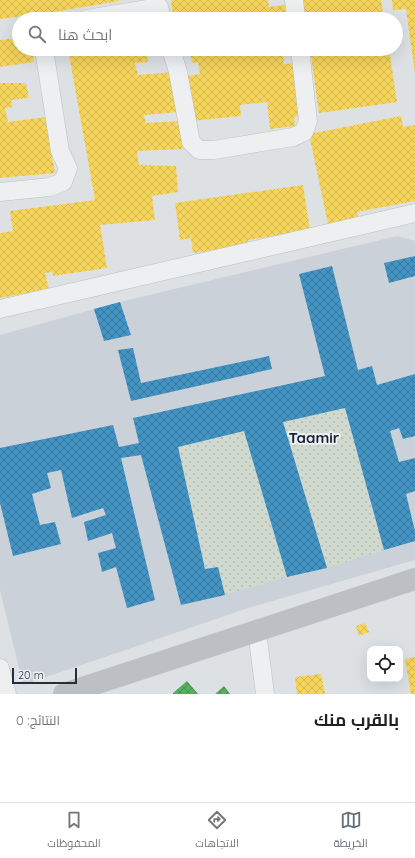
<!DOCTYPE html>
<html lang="ar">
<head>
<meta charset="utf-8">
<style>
  :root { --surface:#fff; --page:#f6f6f6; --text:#202124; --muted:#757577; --line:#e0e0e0; --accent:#656d78 }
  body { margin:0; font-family:Quicksand,Cairo,sans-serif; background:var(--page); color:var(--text); direction:rtl }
  .controls { position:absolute; right:12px; bottom:12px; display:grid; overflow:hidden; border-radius:8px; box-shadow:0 4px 16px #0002 }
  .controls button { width:36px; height:36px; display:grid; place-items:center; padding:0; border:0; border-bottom:1px solid var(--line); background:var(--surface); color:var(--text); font:20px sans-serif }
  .scale { position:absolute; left:12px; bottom:10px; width:65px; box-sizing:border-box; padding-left:4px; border:2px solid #242f3e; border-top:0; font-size:11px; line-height:14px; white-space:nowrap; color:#242f3e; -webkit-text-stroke:3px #ebf0f5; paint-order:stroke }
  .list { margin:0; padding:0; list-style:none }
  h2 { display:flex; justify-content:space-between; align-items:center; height:52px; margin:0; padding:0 16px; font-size:17px }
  h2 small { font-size:13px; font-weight:400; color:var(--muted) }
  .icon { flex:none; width:22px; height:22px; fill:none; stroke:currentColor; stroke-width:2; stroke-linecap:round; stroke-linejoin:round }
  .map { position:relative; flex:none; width:415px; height:694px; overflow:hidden; direction:ltr }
  .search { position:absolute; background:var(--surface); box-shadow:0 4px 16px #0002; left:12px; right:12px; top:12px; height:44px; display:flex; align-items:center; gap:10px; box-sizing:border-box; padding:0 14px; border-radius:22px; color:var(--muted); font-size:15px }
  .sheet { height:108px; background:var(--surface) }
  nav { display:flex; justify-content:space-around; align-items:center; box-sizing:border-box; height:56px; border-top:1px solid var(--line); background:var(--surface); font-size:11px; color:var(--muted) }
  nav a { display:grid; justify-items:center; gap:2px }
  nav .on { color:var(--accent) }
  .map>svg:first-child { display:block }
  .built { fill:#cbd1d8 }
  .green { fill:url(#green-dots) }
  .homes { fill:url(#homes-cross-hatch) }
  .schools { fill:url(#schools-cross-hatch) }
  .public { fill:url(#public-cross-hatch) }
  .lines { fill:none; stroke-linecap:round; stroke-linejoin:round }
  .street-casing { stroke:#bcbfc2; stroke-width:19 }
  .street { stroke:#edeff1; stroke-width:18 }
  .secondary { stroke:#bcc0c4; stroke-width:22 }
  .labels { text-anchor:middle; stroke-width:4; stroke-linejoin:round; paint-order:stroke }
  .neighbourhood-label { font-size:15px; font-weight:bold; fill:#17202e; stroke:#ebf0f5 }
</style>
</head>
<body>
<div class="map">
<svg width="415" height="694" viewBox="0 0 415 694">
  <defs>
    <pattern id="green-dots" width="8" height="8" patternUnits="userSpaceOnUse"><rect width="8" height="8" fill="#cfd9ce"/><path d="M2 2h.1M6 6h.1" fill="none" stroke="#b2bbb2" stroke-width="1.8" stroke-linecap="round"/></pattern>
    <pattern id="homes-cross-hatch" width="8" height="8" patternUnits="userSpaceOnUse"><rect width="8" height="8" fill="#f6d55c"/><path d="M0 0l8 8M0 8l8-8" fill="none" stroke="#d3b751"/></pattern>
    <pattern id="schools-cross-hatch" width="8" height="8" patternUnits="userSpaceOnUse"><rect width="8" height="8" fill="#4393c3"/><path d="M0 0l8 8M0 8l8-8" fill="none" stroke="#3878a0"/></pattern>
    <pattern id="public-cross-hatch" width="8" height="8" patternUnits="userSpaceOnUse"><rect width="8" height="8" fill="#5aae61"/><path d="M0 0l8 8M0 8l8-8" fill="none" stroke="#4a8e51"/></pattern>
  </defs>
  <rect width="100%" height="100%" fill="#dee1e4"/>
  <!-- built -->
  <polygon class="built" points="397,236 415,241 415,560 251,607 23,685 0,590 0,335 120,302"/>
  <!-- green -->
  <g class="green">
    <polygon points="345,408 384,550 327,568 283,422"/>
    <polygon points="244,431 287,577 225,595 218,567 205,569 178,447"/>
  </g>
  <!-- homes -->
  <g class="homes">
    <polygon points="0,0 119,0 119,1 41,14 0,19"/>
    <polygon points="171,0 268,0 269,7 285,5 286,19 173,19"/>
    <polygon points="303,0 381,0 384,19 305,19"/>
    <polygon points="392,0 415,0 415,73 406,9 393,10"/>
    <polygon points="19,38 19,49 32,49 34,62 0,67 0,40"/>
    <polygon points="68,49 146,49 148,62 135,63 138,75 173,72 180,112 144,115 146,123 180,121 183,149 137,151 139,165 176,166 178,192 152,196 155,220 100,225 107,268 53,276 52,272 45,273 49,289 0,298 0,233 13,231 10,211 95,200"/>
    <polygon points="190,49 271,49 271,56 283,55 284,64 297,63 302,116 294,117 295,126 270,129 267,102 240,105 241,116 191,121 186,76 200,74 198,62 192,63"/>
    <polygon points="310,49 389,49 397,102 319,113"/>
    <polygon points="0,83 26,83 29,98 11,100 13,107 5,108 8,122 45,117 55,173 0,178"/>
    <polygon points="401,116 403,127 415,125 415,201 357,212 360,223 329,229 309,134"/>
    <polygon points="303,185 310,230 248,240 249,245 193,253 191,238 180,240 175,203"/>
    <polygon points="365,623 369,632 359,636 356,626"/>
    <polygon points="415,657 415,694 411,694 405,659"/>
    <polygon points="321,674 325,694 297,694 295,677"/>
  </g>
  <!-- schools -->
  <g class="schools">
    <polygon points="415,256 415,276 389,283 384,263"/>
    <polygon points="332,266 358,370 372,366 377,385 415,374 415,436 403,439 399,428 390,431 399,462 415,458 415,491 406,494 415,531 415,541 384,550 345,408 283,422 327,568 287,577 244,431 178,447 205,569 218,567 225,595 181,605 141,455 121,458 155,600 127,608 116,567 102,572 98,553 116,548 112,533 88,541 84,522 106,515 103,508 72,518 61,470 47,473 51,488 32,494 40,525 55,522 61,544 13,556 0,503 0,448 113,425 119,447 139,443 133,418 325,376 299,274"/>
    <polygon points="120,302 131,335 104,341 94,309"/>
    <polygon points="133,348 141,383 269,356 272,369 131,401 118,350"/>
  </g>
  <!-- public -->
  <g class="public">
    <polygon points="187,681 198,694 173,694 173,693"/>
    <polygon points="224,686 230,694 215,694"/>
  </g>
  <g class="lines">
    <defs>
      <g id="street">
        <polyline points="294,0 296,19"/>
        <polyline points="87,19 159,7 162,19"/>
        <polyline points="171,49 178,72 191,142 199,150 214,150 293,137 304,132 308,121 300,49"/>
        <polyline points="0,192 50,187 63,182 68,168 60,151 44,49"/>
        <polyline points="0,309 415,213"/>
        <polyline points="257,631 265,694"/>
        <polyline points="0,668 7,694"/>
      </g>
    </defs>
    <!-- street casing -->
    <use href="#street" class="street-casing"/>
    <!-- street -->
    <use href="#street" class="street"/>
    <!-- secondary -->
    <polyline class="secondary" points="64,694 415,579"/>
  </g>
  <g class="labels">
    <!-- neighbourhood labels -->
    <g class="neighbourhood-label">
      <text x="314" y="443">Taamir</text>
    </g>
  </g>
</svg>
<div class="controls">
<button><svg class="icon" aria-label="locate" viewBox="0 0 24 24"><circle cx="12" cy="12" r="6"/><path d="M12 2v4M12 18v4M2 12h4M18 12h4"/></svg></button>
</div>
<div class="scale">20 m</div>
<div class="search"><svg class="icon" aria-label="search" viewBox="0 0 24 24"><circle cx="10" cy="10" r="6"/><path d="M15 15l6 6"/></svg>ابحث هنا</div>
</div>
<section class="sheet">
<h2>بالقرب منك<small>النتائج: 0</small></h2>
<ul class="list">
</ul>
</section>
<nav>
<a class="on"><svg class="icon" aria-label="map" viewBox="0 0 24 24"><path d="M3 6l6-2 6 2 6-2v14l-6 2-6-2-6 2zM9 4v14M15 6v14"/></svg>الخريطة</a>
<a><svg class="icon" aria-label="directions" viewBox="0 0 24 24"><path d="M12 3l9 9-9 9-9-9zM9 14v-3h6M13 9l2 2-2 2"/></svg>الاتجاهات</a>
<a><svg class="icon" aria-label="saved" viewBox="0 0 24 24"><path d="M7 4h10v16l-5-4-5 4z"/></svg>المحفوظات</a>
</nav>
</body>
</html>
